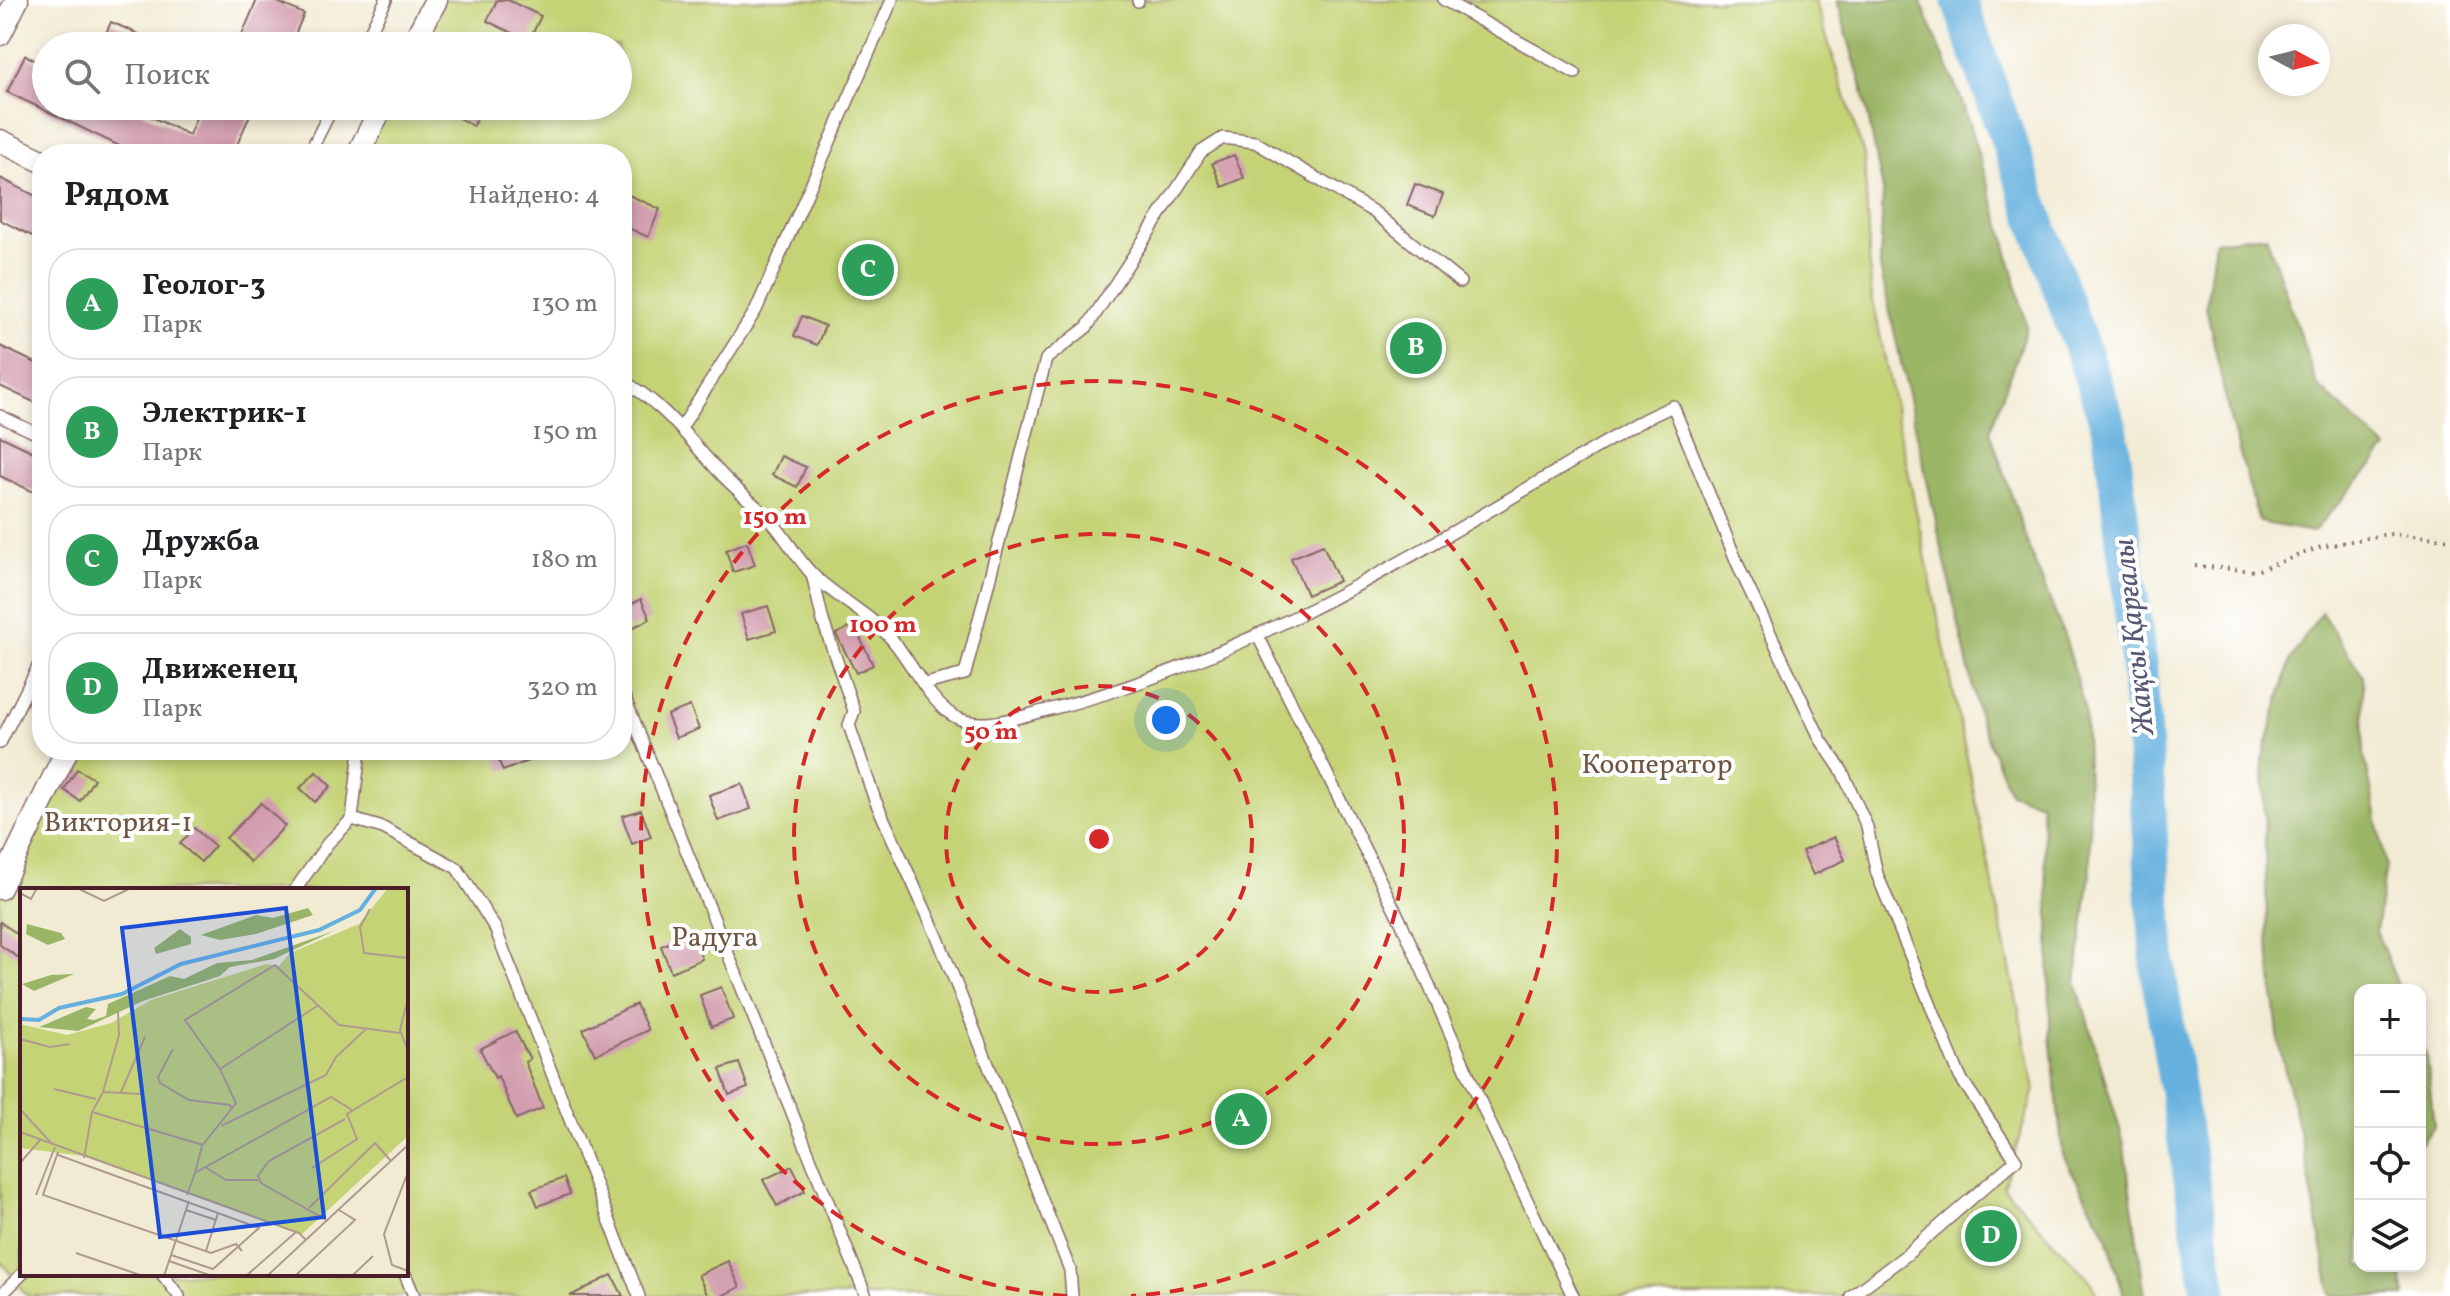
<!DOCTYPE html>
<html lang="ru">
<head>
<meta charset="utf-8">
<style>
  :root { --surface:#fff; --page:#f2f2f2; --text:#202124; --muted:#757577; --line:#e0e0e0; --accent:#1f6fb2 }
  body { margin:0; font-family:Vollkorn,serif; background:var(--page); color:var(--text) }
  .controls { position:absolute; right:24px; bottom:24px; display:grid; overflow:hidden; border-radius:16px; box-shadow:0 4px 12px #0003 }
  .controls button { width:72px; height:72px; display:grid; place-items:center; padding:0; border:0; border-bottom:2px solid var(--line); background:var(--surface); color:var(--text); font:40px sans-serif }
  .compass { position:absolute; left:2258px; top:24px; width:72px; height:72px; border-radius:50%; background:var(--surface); box-shadow:0 4px 12px #0003; rotate:97deg }
  .you { position:absolute; left:1166px; top:720px; width:28px; height:28px; margin:-20px; border:6px solid #fff; border-radius:50%; background:#1a73e8; box-shadow:0 0 0 12px #1a73e833 }
  .badge { display:grid; place-items:center; width:52px; height:52px; border-radius:50%; background:var(--accent); color:#fff; font-size:26px; font-weight:700 }
  .pin { position:absolute; translate:-50% -50%; border:4px solid #fff; box-shadow:0 2px 8px #0006 }
  .list { margin:0; padding:0; list-style:none }
  h2 { display:flex; justify-content:space-between; align-items:center; height:104px; margin:0; padding:0 32px; font-size:34px }
  h2 small { font-size:26px; font-weight:400; color:var(--muted) }
  .list li { display:grid; grid-template-columns:52px 1fr auto; gap:24px; align-items:center; box-sizing:border-box; height:112px; margin:0 16px 16px; padding:0 16px; border:2px solid var(--line); border-radius:32px }
  .list b { display:block; font-size:30px; white-space:nowrap }
  .list p { margin:0; font-size:26px; white-space:nowrap; color:var(--muted) }
  .list em { font-size:26px; font-style:normal; color:var(--muted) }
  .icon { flex:none; width:44px; height:44px; fill:none; stroke:currentColor; stroke-width:2; stroke-linecap:round; stroke-linejoin:round }
  .map { position:relative; flex:none; width:2450px; height:1296px; overflow:hidden }
  .search { position:absolute; background:var(--surface); box-shadow:0 4px 12px #0003; left:32px; top:32px; width:600px; height:88px; display:flex; align-items:center; gap:20px; box-sizing:border-box; padding:0 28px; border-radius:44px; color:var(--muted); font-size:30px }
  .panel { position:absolute; background:var(--surface); box-shadow:0 4px 12px #0003; left:32px; top:144px; width:600px; height:616px; border-radius:32px }
  .map>svg:first-child { display:block }
  .green { fill:#c4d375; stroke:#877950; stroke-width:2; fill-rule:evenodd }
  .forest { fill:#9bb566; stroke:#726a48; stroke-width:2 }
  .lines { fill:none; stroke-linecap:round; stroke-linejoin:round }
  .river { stroke:#65b0de; stroke-width:36 }
  .building { fill:#d29dae }
  .lane-casing { stroke:#856666; stroke-width:14 }
  .street-casing { stroke:#856666; stroke-width:25 }
  .path { stroke:#856666; stroke-width:4; stroke-dasharray:2 6; stroke-linecap:butt }
  .lane { stroke:#fff; stroke-width:11 }
  .street { stroke:#fff; stroke-width:22 }
  .ring { fill:none; stroke:#d62828; stroke-width:4; stroke-dasharray:14 10 }
  .labels { text-anchor:middle; stroke-width:8; stroke-linejoin:round; paint-order:stroke }
  .park-label { font-size:28px; fill:#6f5541; stroke:#fff }
  .water-label { font-size:30px; font-style:italic; fill:#555973; stroke:#fff }
  .inset-river { fill:none; stroke:#65b0de; stroke-width:4 }
  .inset-road { fill:none; stroke:#af9990; stroke-width:2 }
  .view { fill:#1d4ed8; fill-opacity:0.15; stroke:#1d4ed8; stroke-width:4 }
  .inset-edge { fill:none; stroke:#4a1f2b; stroke-width:4 }
  .centre { fill:#d62828; stroke:#fff; stroke-width:4 }
  .ring-label { font-size:24px; text-anchor:middle; font-weight:bold; fill:#d62828; stroke:#fff; stroke-width:8; stroke-linejoin:round; paint-order:stroke }
</style>
</head>
<body>
<div class="map">
<svg width="2450" height="1296" viewBox="0 0 2450 1296">
  <rect width="100%" height="100%" fill="#fff"/>
  <filter id="ink" filterUnits="userSpaceOnUse"><feTurbulence type="fractalNoise" baseFrequency=".0125" numOctaves="2"/><feDisplacementMap in="SourceGraphic" scale="16" xChannelSelector="R" yChannelSelector="G"/><feConvolveMatrix kernelMatrix="1 2 1 2 8 2 1 2 1" color-interpolation-filters="sRGB"/></filter>
  <filter id="wash" filterUnits="userSpaceOnUse"><feTurbulence type="fractalNoise" baseFrequency=".006" numOctaves="4" result="noise"/><feDisplacementMap in="SourceGraphic" scale="32" xChannelSelector="R" yChannelSelector="G"/><feGaussianBlur stdDeviation="1.8" result="paint"/><feColorMatrix in="noise" values="0 0 0 0 0 0 0 0 0 0 0 0 0 0 0 0 0 1.4 0 .05"/><feComposite in="paint" operator="in"/></filter>
  <g filter="url(#wash)">
    <rect width="100%" height="100%" fill="#f2ebd4"/>
    <!-- green -->
    <path class="green" d="M438,0H1815L1864,156L1871,291L2035,1090L2003,1187L2093,1284L2097,1296H27L0,1260V889L67,750H622V154H359L384,106H618V46H415ZM22,890H406V1274H22Z"/>
    <!-- forest -->
    <g class="forest">
      <polygon points="1837,0 1920,0 1961,99 2002,229 2027,327 1990,431 2031,554 2066,640 2085,712 2091,866 2076,982 2123,1140 2145,1296 2124,1296 2107,1236 2063,1155 2050,1035 2049,913 2041,803 2010,793 1980,721 1880,267 1883,190 1863,91"/>
      <polygon points="2266,235 2317,385 2387,449 2313,532 2259,522 2229,415 2206,306 2215,241"/>
      <polygon points="2321,612 2363,676 2364,754 2386,865 2376,931 2400,990 2360,990 2360,1266 2399,1266 2405,1296 2331,1296 2307,1166 2279,1044 2267,930 2263,757 2290,661"/>
      <polygon points="2420,1040 2427,1058 2434,1127 2420,1144"/>
    </g>
    <g class="lines">
      <!-- river -->
      <polyline class="river" points="1959,0 2110,429 2139,667 2159,976 2210,1296"/>
    </g>
    <g id="blocks">
      <!-- building -->
      <g class="building">
        <polygon points="257,0 273,0 304,14 290,46 237,46"/>
        <polygon points="497,0 508,0 541,16 529,41 487,21"/>
        <polygon points="111,22 166,46 100,46"/>
        <polygon points="25,55 46,66 46,106 129,106 189,135 201,106 254,106 233,154 136,154 7,92"/>
        <polygon points="437,106 484,106 473,126"/>
        <polygon points="1234,155 1244,178 1222,187 1212,163"/>
        <polygon points="0,178 42,199 42,241 0,220"/>
        <polygon points="1415,184 1443,194 1435,216 1407,205"/>
        <polygon points="622,192 660,209 648,237 622,225"/>
        <polygon points="802,316 825,326 817,345 794,336"/>
        <polygon points="0,346 42,366 42,406 0,386"/>
        <polygon points="0,436 42,456 42,496 0,476"/>
        <polygon points="781,456 806,467 797,487 772,475"/>
        <polygon points="747,542 755,565 733,572 726,550"/>
        <polygon points="1323,545 1339,581 1307,595 1291,558"/>
        <polygon points="641,599 650,619 630,629 622,609"/>
        <polygon points="768,606 776,631 749,639 741,614"/>
        <polygon points="854,625 873,665 856,673 836,634"/>
        <polygon points="690,706 699,729 676,738 667,715"/>
        <polygon points="494,750 553,750 553,751 503,771"/>
        <polygon points="77,769 94,779 80,801 64,790"/>
        <polygon points="316,772 331,786 315,802 300,788"/>
        <polygon points="742,784 751,809 718,821 709,795"/>
        <polygon points="261,803 285,826 250,862 226,838"/>
        <polygon points="641,810 651,837 632,844 622,816"/>
        <polygon points="194,828 215,846 201,862 180,844"/>
        <polygon points="1834,837 1845,860 1813,875 1802,851"/>
        <polygon points="0,922 22,937 22,960 0,945"/>
        <polygon points="692,933 702,959 671,972 661,946"/>
        <polygon points="721,987 733,1019 711,1027 700,995"/>
        <polygon points="636,1004 648,1030 595,1055 583,1029"/>
        <polygon points="515,1031 530,1059 525,1062 543,1108 516,1119 498,1076 495,1078 480,1049"/>
        <polygon points="739,1063 748,1088 729,1095 720,1069"/>
        <polygon points="792,1166 805,1191 777,1206 763,1180"/>
        <polygon points="564,1178 570,1194 538,1206 531,1190"/>
        <polygon points="728,1261 740,1287 722,1296 708,1296 698,1275"/>
        <polygon points="612,1275 623,1296 570,1296"/>
      </g>
    </g>
  </g>
  <g filter="url(#ink)">
    <use href="#blocks" fill-opacity="0" stroke="#856666" stroke-width="2"/>
    <g class="lines">
      <defs>
        <g id="lane">
          <polyline points="1444,0 1575,73"/>
          <polyline points="1138,1 1138,0"/>
          <polyline points="363,46 386,0"/>
          <polyline points="309,154 333,106"/>
          <path d="M622,381C665,403 692,444 725,478C740,493 757,506 771,521C786,537 797,559 813,575C838,599 872,615 894,642C913,665 927,698 952,715C978,732 1015,718 1043,711C1262,658 1452,531 1645,419L1673,406L1741,572L1821,740L1842,771L1867,827L1877,874L1960,1077L2016,1160L1905,1256L1851,1296"/>
          <polyline points="0,416 42,436"/>
          <polyline points="681,428 756,310 892,0"/>
          <polyline points="812,574 823,621 854,711 849,725 875,800 937,936 1070,1270 1072,1296"/>
          <polyline points="1257,634 1402,924 1489,1121 1573,1296"/>
          <polyline points="925,684 965,674 1046,359 1087,327 1201,152 1223,138 1255,142 1374,212 1460,282"/>
          <polyline points="622,691 866,1296"/>
          <polyline points="0,743 42,659"/>
          <polyline points="352,819 360,750"/>
          <polyline points="295,890 328,843 352,819 383,828 457,868 495,928 639,1296"/>
          <polyline points="162,1274 179,1296"/>
          <polyline points="405,1274 414,1296"/>
          <polyline points="0,1296 22,1274"/>
        </g>
        <g id="street">
          <polyline points="0,34 17,0"/>
          <polyline points="412,46 436,0"/>
          <polyline points="0,141 42,161"/>
          <polyline points="358,154 382,106"/>
          <polyline points="0,888 67,750"/>
        </g>
      </defs>
      <!-- lane casing -->
      <use href="#lane" class="lane-casing"/>
      <!-- street casing -->
      <use href="#street" class="street-casing"/>
      <!-- path -->
      <polyline class="path" points="2195,566 2256,571 2321,547 2388,534 2450,539"/>
      <!-- lane -->
      <use href="#lane" class="lane"/>
      <!-- street -->
      <use href="#street" class="street"/>
    </g>
  </g>
  <!-- distance rings -->
  <g class="ring">
    <circle cx="1099" cy="839" r="153"/>
    <circle cx="1099" cy="839" r="305"/>
    <path d="M1067 1296A458 458 0 1 1 1131 1296"/>
  </g>
  <g class="labels">
    <!-- park labels -->
    <g class="park-label">
      <text x="1657" y="773">Кооператор</text>
      <text x="118" y="831">Виктория-1</text>
      <text x="715" y="946">Радуга</text>
    </g>
    <!-- water labels -->
    <g class="water-label">
      <text transform="translate(2133 637) rotate(-96)" y="10">Жақсы Қарғалы</text>
    </g>
  </g>
  <!-- overview -->
  <g transform="translate(20 888)">
    <rect width="388" height="388" fill="#f2ebd4"/>
    <path d="M368,0H388V248L281,347L63,268L0,260V136L47,147L91,135L131,112L246,76L259,78L270,65L339,36Z" fill="#c4d375"/>
    <path d="M288,20L293,27L236,46L200,52L181,47L236,27L253,30ZM7,36L41,45L45,51L28,57L6,46ZM160,41L171,49V56L136,66L134,60ZM314,43L254,71L210,79L200,88L123,113L58,143L19,139L66,119L76,121L67,131L74,132L86,128L88,116L150,88L164,91L197,75L232,72ZM54,86L14,103L2,96L31,87Z" fill="#9bb566"/>
    <path class="inset-river" d="M0,131L19,132L39,120L102,106L161,76L299,42L340,22L356,0"/>
    <path class="inset-road" d="M57,0L84,13L111,0M0,5L11,11L17,0M350,21L340,39L344,65L388,70M388,110L380,142L388,163M0,151L30,159L50,156M153,161L138,189L140,195L169,212L210,217L212,222M200,181L297,118M34,201L76,211M83,204L122,206M101,204L125,149M0,221L32,256M72,224L183,257M201,238L306,187L316,169L345,142M0,244L279,345L286,352M38,264L23,307L191,365L216,356L222,363M38,267L239,340L193,381L151,367M64,270L72,224L83,204L99,147L98,124M0,275L21,251M185,279L206,292H238M292,280L337,251L327,226L388,189M388,284L364,346L372,377L388,383M175,285L182,258L216,215L200,181L165,132L255,77L319,137L380,145M16,307L35,259M167,307L175,285L311,209L332,222M289,320L355,255L371,273M166,322L196,332M308,333L241,295L238,288L249,273L325,231M186,363L198,325M56,365L123,388M149,373L192,388M144,388L169,313M226,388L276,344M247,388L388,257M275,388L335,332L319,322M332,388L353,368"/>
    <path class="view" d="M266,20L304,329L140,349L102,40Z"/>
    <rect width="388" height="388" class="inset-edge"/>
  </g>
  <circle cx="1099" cy="839" r="12" class="centre"/>
  <g class="ring-label">
    <text x="775" y="524">150 m</text>
    <text x="883" y="632">100 m</text>
    <text x="991" y="739">50 m</text>
  </g>
</svg>
<div class="controls">
<button>+</button>
<button>−</button>
<button><svg class="icon" aria-label="locate" viewBox="0 0 24 24"><circle cx="12" cy="12" r="6"/><path d="M12 2v4M12 18v4M2 12h4M18 12h4"/></svg></button>
<button><svg class="icon" aria-label="layers" viewBox="0 0 24 24"><path d="M12 4l9 5-9 5-9-5zM3 14l9 5 9-5"/></svg></button>
</div>
<svg class="compass" viewBox="-18 -18 36 36"><path d="M0-13l5 13h-10z" fill="#e53935"/><path d="M0 13l5-13h-10z" fill="#757577"/></svg>
<div class="you"></div>
<div class="pin badge" style="left:1241px;top:1119px;background:#2e9e5b">A</div>
<div class="pin badge" style="left:1416px;top:348px;background:#2e9e5b">B</div>
<div class="pin badge" style="left:868px;top:270px;background:#2e9e5b">C</div>
<div class="pin badge" style="left:1991px;top:1236px;background:#2e9e5b">D</div>
<div class="search"><svg class="icon" aria-label="search" viewBox="0 0 24 24"><circle cx="10" cy="10" r="6"/><path d="M15 15l6 6"/></svg>Поиск</div>
<section class="panel">
<h2>Рядом<small>Найдено: 4</small></h2>
<ul class="list">
<li><span class="badge" style="background:#2e9e5b">A</span><div><b>Геолог-3</b><p>Парк</p></div><em>130 m</em></li>
<li><span class="badge" style="background:#2e9e5b">B</span><div><b>Электрик-1</b><p>Парк</p></div><em>150 m</em></li>
<li><span class="badge" style="background:#2e9e5b">C</span><div><b>Дружба</b><p>Парк</p></div><em>180 m</em></li>
<li><span class="badge" style="background:#2e9e5b">D</span><div><b>Движенец</b><p>Парк</p></div><em>320 m</em></li>
</ul>
</section>
</div>
</body>
</html>
